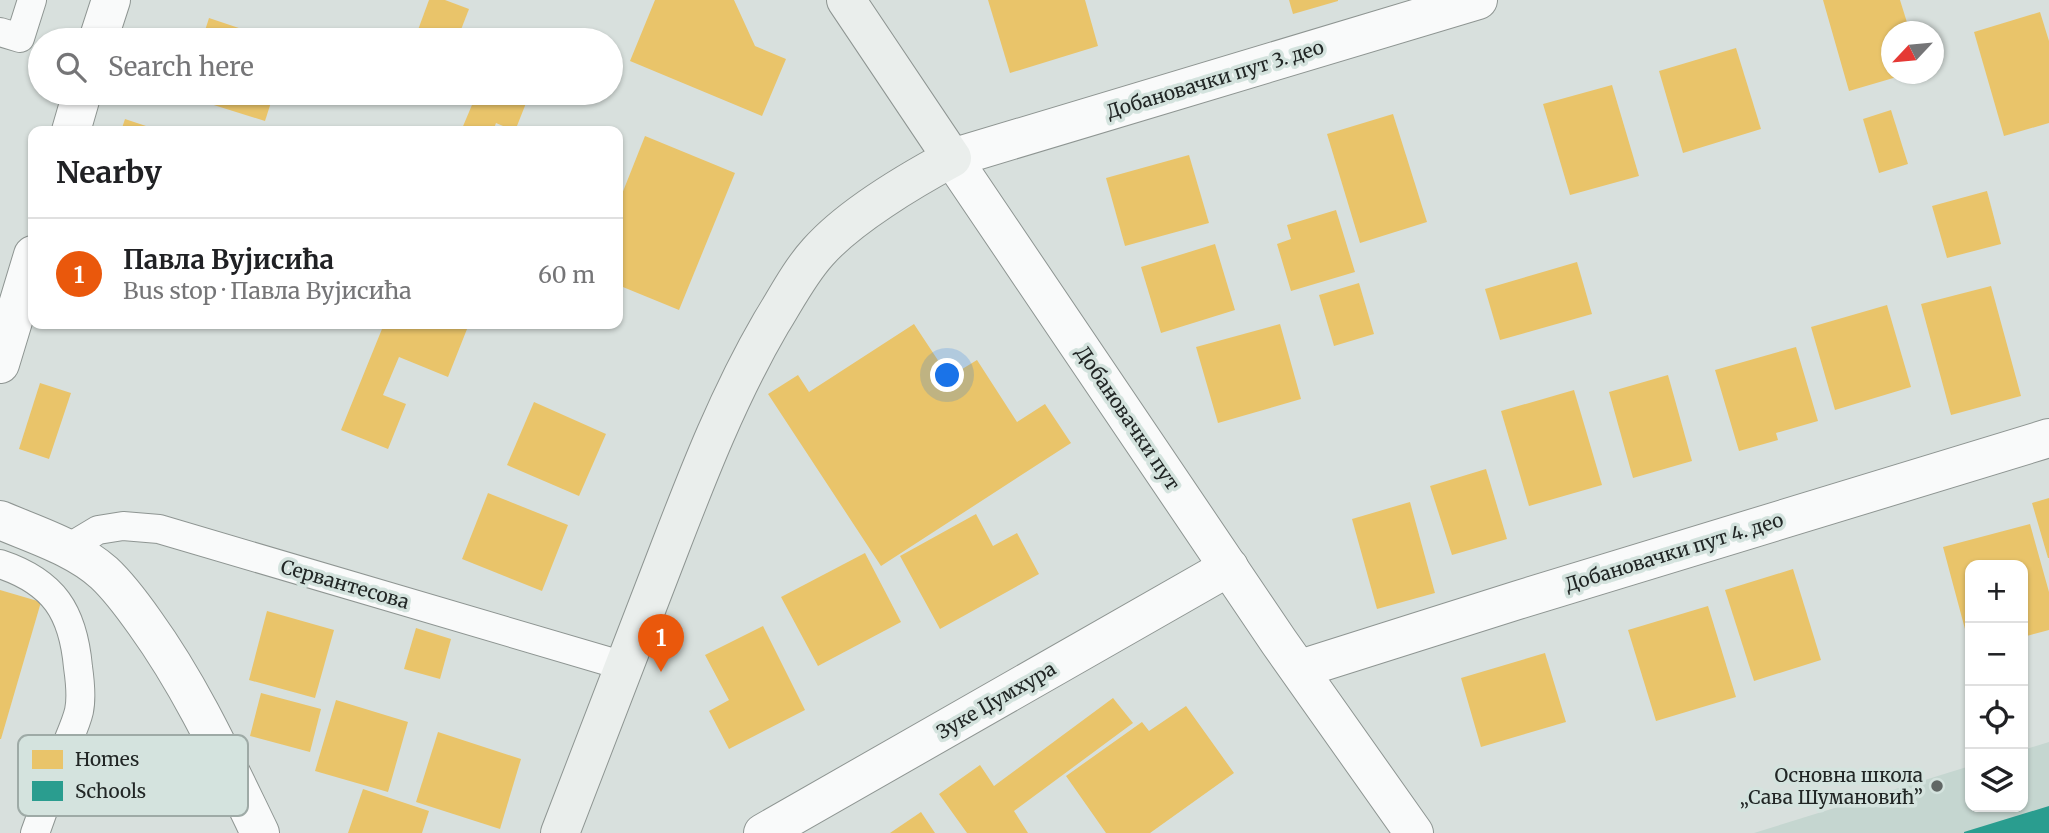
<!DOCTYPE html>
<html lang="en">
<head>
<meta charset="utf-8">
<style>
  :root { --surface:#fff; --page:#f6f6f6; --text:#202124; --muted:#757577; --line:#e0e0e0; --accent:#ea580c }
  body { margin:0; font-family:Merriweather,serif; background:var(--page); color:var(--text) }
  .controls { position:absolute; right:21px; bottom:21px; display:grid; overflow:hidden; border-radius:14px; box-shadow:0 2px 5px #0004 }
  .controls button { width:63px; height:63px; display:grid; place-items:center; padding:0; border:0; border-bottom:2px solid var(--line); background:var(--surface); color:var(--text); font:35px sans-serif }
  .compass { position:absolute; left:1881px; top:21px; width:63px; height:63px; border-radius:50%; background:var(--surface); box-shadow:0 2px 5px #0004; rotate:244deg }
  .you { position:absolute; left:948px; top:376px; width:24px; height:24px; margin:-18px; border:5px solid #fff; border-radius:50%; background:#1a73e8; box-shadow:0 0 0 10px #1a73e833 }
  .badge { display:grid; place-items:center; width:46px; height:46px; border-radius:50%; background:var(--accent); color:#fff; font-size:23px; font-weight:700 }
  .pin { position:absolute; translate:-50% -58px; filter:drop-shadow(0 2px 4px #0008) }
  .pin::after { content:''; position:absolute; top:37px; width:24px; height:21px; background:inherit; clip-path:polygon(0 0,100% 0,50% 100%) }
  .list { margin:0; padding:0; list-style:none }
  h2 { display:flex; justify-content:space-between; align-items:center; height:91px; margin:0; padding:0 28px; font-size:30px }
  h2 small { font-size:23px; font-weight:400; color:var(--muted) }
  .list li { display:grid; grid-template-columns:46px 1fr auto; gap:21px; align-items:center; box-sizing:border-box; height:112px; padding:0 28px; border-top:2px solid var(--line) }
  .list b { display:block; font-size:26px; white-space:nowrap }
  .list p { margin:0; font-size:23px; white-space:nowrap; color:var(--muted) }
  .list em { font-size:23px; font-style:normal; color:var(--muted) }
  .icon { flex:none; width:38px; height:38px; fill:none; stroke:currentColor; stroke-width:2; stroke-linecap:round; stroke-linejoin:round }
  .map { position:relative; flex:none; width:2049px; height:833px; overflow:hidden }
  .search { position:absolute; background:var(--surface); box-shadow:0 2px 5px #0004; left:28px; top:28px; width:595px; height:77px; display:flex; align-items:center; gap:18px; box-sizing:border-box; padding:0 24px; border-radius:38px; color:var(--muted); font-size:26px }
  .panel { position:absolute; background:var(--surface); box-shadow:0 2px 5px #0004; left:28px; top:126px; width:595px; height:203px; border-radius:14px }
  .map>svg:first-child { display:block }
  .built { fill:#c5d6d0 }
  .homes { fill:#e9c46a }
  .schools { fill:#2a9d8f }
  .lines { fill:none; stroke-linecap:round; stroke-linejoin:round }
  .lane-casing { stroke:#8e9592; stroke-width:30 }
  .street-casing { stroke:#8e9592; stroke-width:40 }
  .secondary-casing { stroke:#8e9592; stroke-width:40 }
  .lane { stroke:#f9fafa; stroke-width:28 }
  .street { stroke:#f9fafa; stroke-width:38 }
  .secondary { stroke:#eaeeec; stroke-width:38 }
  .poi-dot { fill:#616765; stroke:#d4e3de; stroke-width:2.5 }
  .labels { text-anchor:middle; stroke-width:7; stroke-linejoin:round; paint-order:stroke }
  .street-label { font-size:19px; fill:#212625; stroke:#d4e3de }
  .poi-label { font-size:19px; fill:#212625; stroke:#d4e3de; text-anchor:end }
  .key { fill:#d4e3de; stroke:#9eaaa6; stroke-width:2 }
  .key-label { font-size:19px; fill:#212625 }
</style>
</head>
<body>
<div class="map">
<svg width="2049" height="833" viewBox="0 0 2049 833">
  <rect width="100%" height="100%" fill="#d8e0dd"/>
  <!-- built -->
  <polygon class="built" points="2049,742 2049,833 1754,833 1970,766 1970,807 2023,807 2023,750"/>
  <!-- homes -->
  <g class="homes">
    <polygon points="429,0 445,0 469,9 457,40 422,40 415,38"/>
    <polygon points="655,0 734,0 755,46 786,59 762,116 630,61"/>
    <polygon points="988,0 1085,0 1098,46 1010,73"/>
    <polygon points="1289,0 1338,0 1338,1 1293,14"/>
    <polygon points="1823,0 1900,0 1910,32 1892,32 1892,74 1907,74 1849,91"/>
    <polygon points="2040,12 2049,41 2049,123 2004,136 1974,32"/>
    <polygon points="209,18 275,40 202,40"/>
    <polygon points="1736,48 1761,129 1683,153 1659,71"/>
    <polygon points="1612,85 1639,176 1570,195 1543,104"/>
    <polygon points="186,93 274,93 265,121 185,96"/>
    <polygon points="477,93 530,93 515,131 496,123 493,131 461,131"/>
    <polygon points="1891,110 1908,164 1879,173 1863,119"/>
    <polygon points="1393,114 1427,222 1360,243 1327,134"/>
    <polygon points="125,119 152,128 151,131 121,131"/>
    <polygon points="645,136 735,173 679,310 618,285 618,204"/>
    <polygon points="1189,155 1209,223 1125,246 1106,178"/>
    <polygon points="1987,191 2001,244 1947,258 1932,206"/>
    <polygon points="1336,210 1355,272 1291,291 1277,244 1291,239 1287,225"/>
    <polygon points="1215,244 1235,310 1161,333 1141,267"/>
    <polygon points="1577,262 1592,314 1500,340 1485,289"/>
    <polygon points="1359,283 1374,334 1334,346 1319,295"/>
    <polygon points="1991,286 2021,396 1951,415 1921,304"/>
    <polygon points="1887,305 1911,387 1835,410 1811,327"/>
    <polygon points="384,324 469,324 448,377 399,357 383,395 406,404 388,449 341,430"/>
    <polygon points="914,324 949,377 977,360 1017,422 1045,404 1071,443 881,566 768,394 798,375 809,392"/>
    <polygon points="1280,324 1301,399 1218,423 1196,347"/>
    <polygon points="1796,347 1818,421 1776,433 1778,440 1739,451 1715,370"/>
    <polygon points="1668,375 1692,461 1633,478 1609,392"/>
    <polygon points="40,383 71,393 49,459 19,449"/>
    <polygon points="1574,390 1602,485 1529,506 1501,411"/>
    <polygon points="534,402 606,434 579,496 507,465"/>
    <polygon points="1486,469 1507,539 1452,555 1430,486"/>
    <polygon points="488,493 568,525 542,591 462,559"/>
    <polygon points="2049,498 2049,558 2048,558 2032,503"/>
    <polygon points="1410,502 1435,593 1377,609 1352,519"/>
    <polygon points="976,514 993,546 1017,533 1039,574 940,629 900,556"/>
    <polygon points="2030,524 2049,592 2049,630 2023,637 2023,565 1970,565 1969,644 1943,547"/>
    <polygon points="865,553 901,622 818,666 781,597"/>
    <polygon points="1793,569 1821,660 1754,681 1725,590"/>
    <polygon points="0,590 41,602 1,739 0,739"/>
    <polygon points="1708,606 1736,697 1656,721 1628,630"/>
    <polygon points="267,611 334,630 315,698 249,680"/>
    <polygon points="763,626 805,710 729,749 709,711 729,700 705,655"/>
    <polygon points="416,628 451,639 440,679 404,669"/>
    <polygon points="1545,653 1566,722 1481,747 1461,678"/>
    <polygon points="261,693 321,709 310,752 250,736"/>
    <polygon points="1113,698 1133,723 1014,811 1028,833 967,833 939,794 980,765 994,786"/>
    <polygon points="336,700 408,722 388,792 315,771"/>
    <polygon points="1186,706 1234,773 1150,833 1106,833 1066,776 1142,722 1149,731"/>
    <polygon points="438,732 521,759 500,829 416,802"/>
    <polygon points="363,789 429,811 422,833 348,833"/>
    <polygon points="921,812 935,833 890,833"/>
  </g>
  <!-- schools -->
  <polygon class="schools" points="2049,806 2049,833 1964,833 1964,832"/>
  <g class="lines">
    <defs>
      <g id="lane">
        <polyline points="0,32 20,38 32,0"/>
        <polyline points="68,548 98,530 123,526 159,529 624,666"/>
        <path d="M0,564C54,582 73,612 78,667C80,681 82,697 79,711C76,724 69,738 64,751C54,779 45,806 35,833"/>
      </g>
      <g id="street">
        <polyline points="98,40 111,0"/>
        <polyline points="71,131 82,93"/>
        <polyline points="0,364 33,255"/>
        <path d="M0,520C35,535 75,547 104,573C119,587 133,606 145,623C192,688 225,761 260,833"/>
        <polyline points="1300,669 1518,600 2049,438"/>
        <polyline points="763,833 1229,567"/>
        <polyline points="1414,833 1279,642 952,158 1478,0"/>
      </g>
      <path id="secondary" d="M560,833C596,739 633,645 669,550C699,472 729,395 771,323C786,299 799,273 818,252C849,217 911,180 952,158L846,0"/>
    </defs>
    <!-- lane casing -->
    <use href="#lane" class="lane-casing"/>
    <!-- street casing -->
    <use href="#street" class="street-casing"/>
    <!-- secondary casing -->
    <use href="#secondary" class="secondary-casing"/>
    <!-- lane -->
    <use href="#lane" class="lane"/>
    <!-- street -->
    <use href="#street" class="street"/>
    <!-- secondary -->
    <use href="#secondary" class="secondary"/>
  </g>
  <!-- markers -->
  <circle class="poi-dot" cx="1937" cy="786" r="7"/>
  <g class="labels">
    <!-- street labels -->
    <g class="street-label">
      <text transform="translate(1215 79) rotate(-17)" y="7">Добановачки пут 3. део</text>
      <text transform="translate(1128 418) rotate(56)" y="7">Добановачки пут</text>
      <text transform="translate(1674 552) rotate(-17)" y="7">Добановачки пут 4. део</text>
      <text transform="translate(345 584) rotate(16)" y="7">Сервантесова</text>
      <text transform="translate(996 700) rotate(-30)" y="7">Зуке Џумхура</text>
    </g>
    <!-- poi labels -->
    <g class="poi-label">
      <text x="1923" y="782">Основна школа<tspan x="1923" dy="22">„Сава Шумановић”</tspan></text>
    </g>
  </g>
  <!-- legend -->
  <rect x="18" y="735" width="230" height="81" rx="10" class="key"/>
  <rect x="32" y="750" width="31" height="19" fill="#e9c46a"/>
  <rect x="32" y="781" width="31" height="20" fill="#2a9d8f"/>
  <g class="key-label">
    <text x="75" y="766">Homes</text>
    <text x="75" y="798">Schools</text>
  </g>
</svg>
<div class="controls">
<button>+</button>
<button>−</button>
<button><svg class="icon" aria-label="locate" viewBox="0 0 24 24"><circle cx="12" cy="12" r="6"/><path d="M12 2v4M12 18v4M2 12h4M18 12h4"/></svg></button>
<button><svg class="icon" aria-label="layers" viewBox="0 0 24 24"><path d="M12 4l9 5-9 5-9-5zM3 14l9 5 9-5"/></svg></button>
</div>
<svg class="compass" viewBox="-18 -18 36 36"><path d="M0-13l5 13h-10z" fill="#e53935"/><path d="M0 13l5-13h-10z" fill="#757577"/></svg>
<div class="you"></div>
<div class="pin badge" style="left:661px;top:672px">1</div>
<div class="search"><svg class="icon" aria-label="search" viewBox="0 0 24 24"><circle cx="10" cy="10" r="6"/><path d="M15 15l6 6"/></svg>Search here</div>
<section class="panel">
<h2>Nearby<small></small></h2>
<ul class="list">
<li><span class="badge">1</span><div><b>Павла Вујисића</b><p>Bus stop · Павла Вујисића</p></div><em>60 m</em></li>
</ul>
</section>
</div>
</body>
</html>
